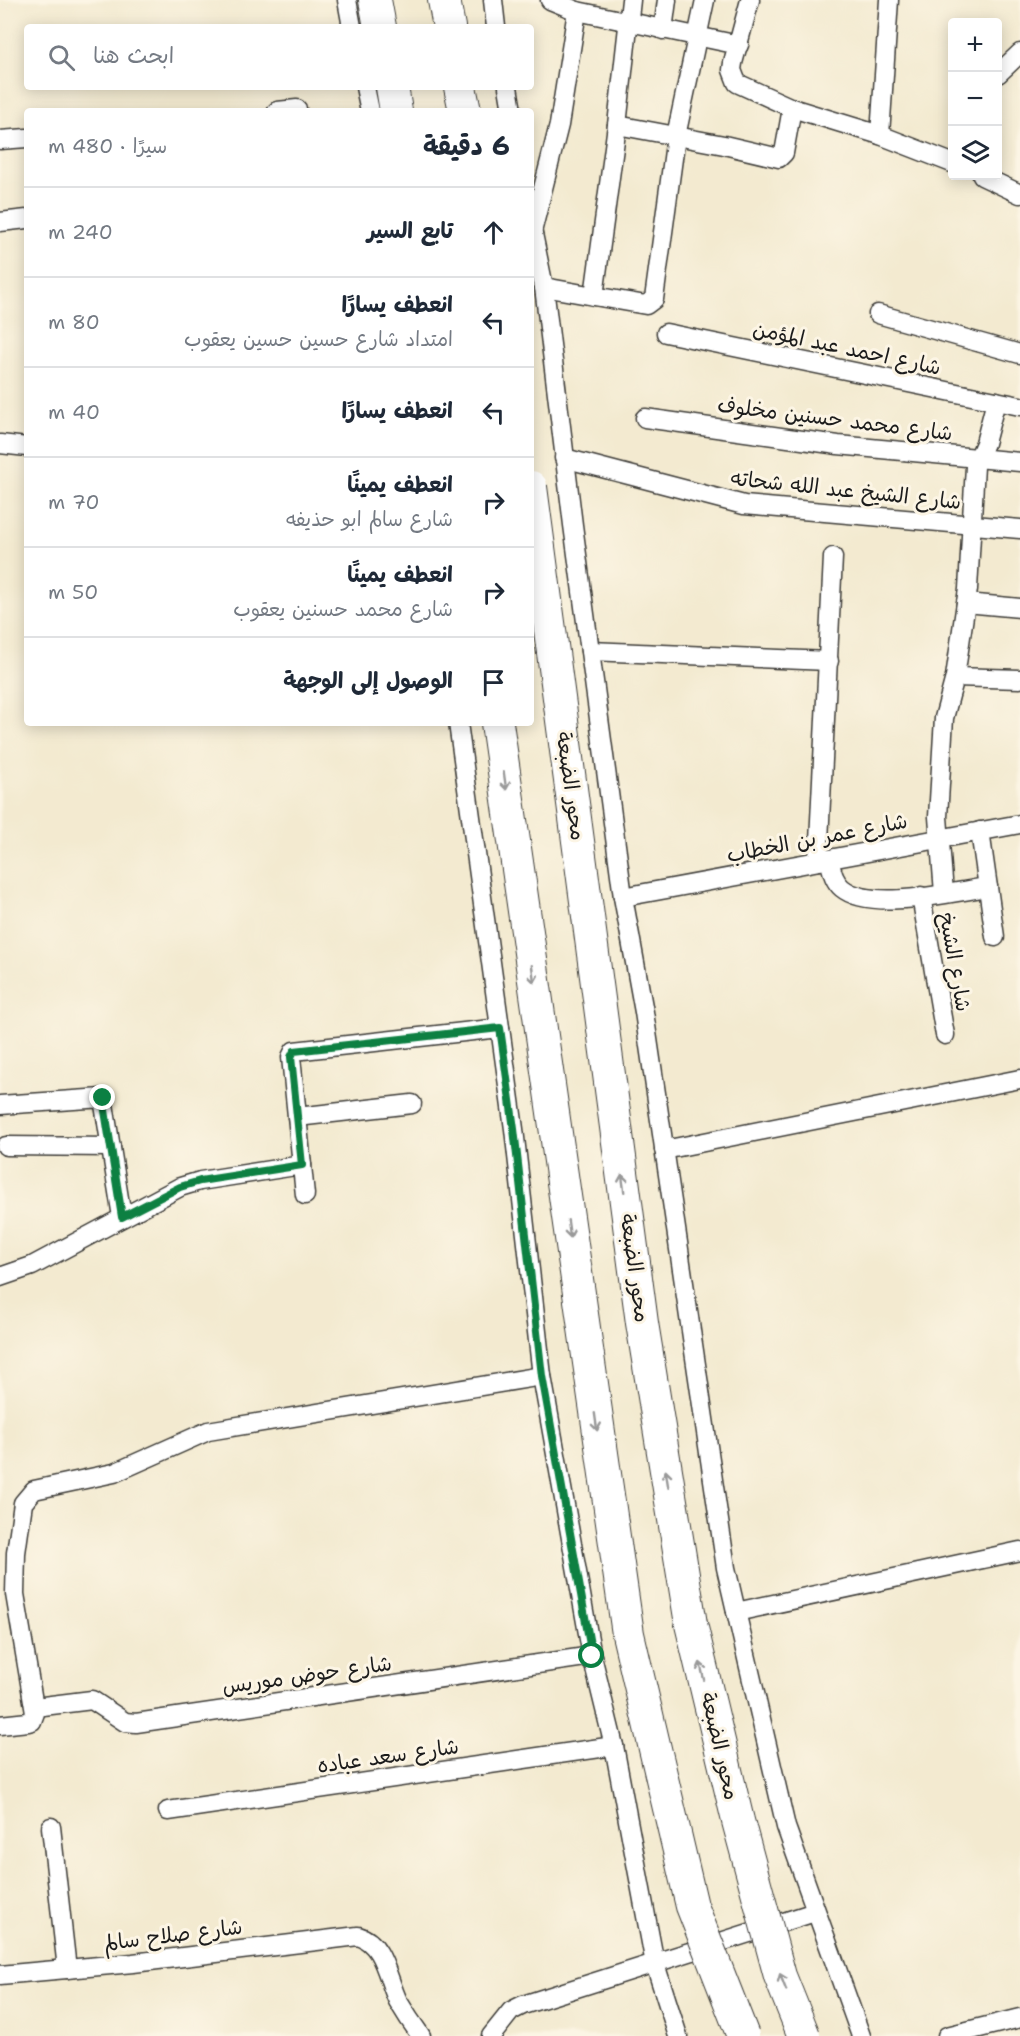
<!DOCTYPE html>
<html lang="ar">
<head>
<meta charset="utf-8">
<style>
  :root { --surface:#fff; --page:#f2f2f3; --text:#1f2937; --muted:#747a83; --line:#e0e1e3 }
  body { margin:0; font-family:"Shantell Sans","Playpen Sans Arabic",sans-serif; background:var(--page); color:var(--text); direction:rtl }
  .controls { position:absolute; right:18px; top:18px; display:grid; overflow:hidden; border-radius:6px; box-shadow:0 3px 15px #0003 }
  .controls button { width:54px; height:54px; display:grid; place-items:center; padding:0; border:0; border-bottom:2px solid var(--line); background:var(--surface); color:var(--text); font:30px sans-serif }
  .stop { position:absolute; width:18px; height:18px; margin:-14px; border:4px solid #0b8043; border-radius:50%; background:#fff }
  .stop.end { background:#0b8043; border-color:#fff; box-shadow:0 2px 6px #0008 }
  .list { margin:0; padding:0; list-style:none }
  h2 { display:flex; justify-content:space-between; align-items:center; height:78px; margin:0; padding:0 24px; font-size:26px }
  h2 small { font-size:20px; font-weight:400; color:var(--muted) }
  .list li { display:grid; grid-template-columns:39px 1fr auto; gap:18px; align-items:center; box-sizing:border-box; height:90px; padding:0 24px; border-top:2px solid var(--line) }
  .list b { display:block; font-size:22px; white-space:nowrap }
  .list p { margin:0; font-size:20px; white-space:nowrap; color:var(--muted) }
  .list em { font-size:20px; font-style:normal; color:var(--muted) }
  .icon { flex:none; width:33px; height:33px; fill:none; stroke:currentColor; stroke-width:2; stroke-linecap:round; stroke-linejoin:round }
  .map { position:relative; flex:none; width:1020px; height:2036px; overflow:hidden; direction:ltr }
  .search { position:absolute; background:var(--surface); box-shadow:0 3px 15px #0003; left:24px; top:24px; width:510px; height:66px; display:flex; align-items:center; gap:15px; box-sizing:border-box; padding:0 21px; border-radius:6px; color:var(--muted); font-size:22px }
  .panel { position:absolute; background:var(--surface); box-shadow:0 3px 15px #0003; left:24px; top:108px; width:510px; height:618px; border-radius:6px; direction:rtl }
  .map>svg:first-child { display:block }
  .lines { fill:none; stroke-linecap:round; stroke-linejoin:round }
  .street-casing { stroke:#3c3b37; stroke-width:21 }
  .highway-casing { stroke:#3c3b37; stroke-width:34 }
  .street { stroke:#fff; stroke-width:18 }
  .highway { stroke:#fff; stroke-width:32 }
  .highway-bridge-casing { stroke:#3c3b37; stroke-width:34; stroke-linecap:butt }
  .highway-bridge { stroke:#fff; stroke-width:32 }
  .oneway { stroke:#999 }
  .route { stroke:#0b8043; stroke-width:8 }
  .labels { text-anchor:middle; stroke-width:6; stroke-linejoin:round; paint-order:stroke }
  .street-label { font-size:21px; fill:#1c1c1c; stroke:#fcf5e5 }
</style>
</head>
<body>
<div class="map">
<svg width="1020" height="2036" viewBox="0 0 1020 2036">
  <rect width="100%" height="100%" fill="#fcf5e5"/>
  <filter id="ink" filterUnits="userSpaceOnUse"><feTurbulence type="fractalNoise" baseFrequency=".0167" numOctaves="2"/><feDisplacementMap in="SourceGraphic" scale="12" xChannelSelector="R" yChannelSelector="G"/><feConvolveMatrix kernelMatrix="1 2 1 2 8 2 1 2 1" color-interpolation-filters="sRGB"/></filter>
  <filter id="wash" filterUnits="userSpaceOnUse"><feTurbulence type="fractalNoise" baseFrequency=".008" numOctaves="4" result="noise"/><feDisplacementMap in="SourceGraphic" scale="24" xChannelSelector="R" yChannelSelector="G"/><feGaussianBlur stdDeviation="1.35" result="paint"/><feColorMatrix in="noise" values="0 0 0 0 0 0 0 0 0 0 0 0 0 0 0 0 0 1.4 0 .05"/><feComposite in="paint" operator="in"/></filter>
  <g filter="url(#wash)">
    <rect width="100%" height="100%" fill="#f3ead0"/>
  </g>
  <g filter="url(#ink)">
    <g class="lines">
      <defs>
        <g id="street">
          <polyline points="347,0 352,27"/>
          <polyline points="493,0 496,27"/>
          <polyline points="550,0 577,11 739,45"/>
          <polyline points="750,0 733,63 732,70 737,83 792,108 880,135 952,163"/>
          <polyline points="663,30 667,0"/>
          <polyline points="998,74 1020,53"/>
          <polyline points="365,87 370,111"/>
          <polyline points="508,87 512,111"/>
          <polyline points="277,111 297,109"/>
          <polyline points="617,125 724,145 779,158 784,153 792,108"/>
          <polyline points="880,135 889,0"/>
          <polyline points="0,140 27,138"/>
          <polyline points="982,176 1020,194"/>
          <polyline points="0,222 27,219"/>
          <polyline points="531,224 544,287 573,525 623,897 644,1012 726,1568 786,1827 861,2036"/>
          <polyline points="532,232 559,125 577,11"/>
          <polyline points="544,287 594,296 617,125 631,0"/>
          <polyline points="594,296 646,305 654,299 676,136 705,0"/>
          <polyline points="878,314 1020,354"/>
          <polyline points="666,333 1020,406"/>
          <polyline points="645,418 838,445 1020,462"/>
          <polyline points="0,444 27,447"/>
          <polyline points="564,458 744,505 1020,529"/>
          <polyline points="966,603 1020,608"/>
          <polyline points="590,651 829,661"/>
          <polyline points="955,677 1020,679"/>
          <polyline points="458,723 514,1129 542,1376 592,1656 614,1746 655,1964 678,2036"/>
          <polyline points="980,831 995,937"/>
          <path d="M829,859C832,870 833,880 842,888C871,912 952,892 988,887"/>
          <polyline points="818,861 833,557"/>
          <polyline points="944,893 938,817 944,718 955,677 968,589 975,466 985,443 996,401"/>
          <polyline points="921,896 945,1035"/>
          <polyline points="623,897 1020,824"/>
          <polyline points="0,1105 103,1098 122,1217"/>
          <polyline points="297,1117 412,1104"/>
          <polyline points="6,1146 111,1147"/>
          <polyline points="664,1150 1020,1079"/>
          <polyline points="305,1195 291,1057 294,1051 500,1028"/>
          <polyline points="0,1277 32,1266 180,1187 200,1181 302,1165"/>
          <polyline points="736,1612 1020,1551"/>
          <polyline points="35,1707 92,1700 125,1722 136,1723 592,1656"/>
          <polyline points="0,1725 28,1722 32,1721 35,1713 15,1594 16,1553 23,1503 34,1490 114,1473 208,1431 542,1376"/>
          <polyline points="168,1811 614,1746"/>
          <polyline points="51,1827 67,1969"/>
          <path d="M0,1975L133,1963L358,1936C384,1943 387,1979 398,2001C405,2013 413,2025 421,2036"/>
          <polyline points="491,2036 511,2011 523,2005 815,1912"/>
          <polyline points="947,2036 1020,2018"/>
        </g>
        <g id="highway">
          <polyline points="375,0 380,27"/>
          <polyline points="444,0 449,27"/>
          <polyline points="392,87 396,111"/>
          <polyline points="460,87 465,111"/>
        </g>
      </defs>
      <!-- street casing -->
      <use href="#street" class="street-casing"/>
      <!-- highway casing -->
      <use href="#highway" class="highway-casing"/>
      <!-- street -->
      <use href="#street" class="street"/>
      <!-- highway -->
      <use href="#highway" class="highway"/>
      <defs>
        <g id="highway-bridge">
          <polyline points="531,487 642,1323 691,1624 738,1821 780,1976 804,2036"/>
          <polyline points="497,723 628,1634 692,1906 743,2036"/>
        </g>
      </defs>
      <!-- highway-bridge casing -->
      <use href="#highway-bridge" class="highway-bridge-casing"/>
      <!-- highway-bridge -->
      <use href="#highway-bridge" class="highway-bridge"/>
    </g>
    <!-- one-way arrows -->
    <defs><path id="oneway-shaft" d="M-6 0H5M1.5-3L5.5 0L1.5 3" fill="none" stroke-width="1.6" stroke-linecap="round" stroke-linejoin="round" transform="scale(1.5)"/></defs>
    <g class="oneway">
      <use href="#oneway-shaft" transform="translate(505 781) rotate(82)"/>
      <use href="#oneway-shaft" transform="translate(533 974) rotate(82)"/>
      <use href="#oneway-shaft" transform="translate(623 1183) rotate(-98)"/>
      <use href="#oneway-shaft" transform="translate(569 1229) rotate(82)"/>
      <use href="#oneway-shaft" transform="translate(596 1422) rotate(82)"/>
      <use href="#oneway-shaft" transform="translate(667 1479) rotate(-99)"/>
      <use href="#oneway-shaft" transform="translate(702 1671) rotate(-103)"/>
      <use href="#oneway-shaft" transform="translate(783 1982) rotate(-111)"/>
    </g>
  </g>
  <g class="lines" filter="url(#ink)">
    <!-- route -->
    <polyline class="route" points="103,1098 122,1217 180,1187 200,1181 302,1165 291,1057 294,1051 500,1028 514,1129 542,1376 592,1656"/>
  </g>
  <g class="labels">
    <!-- street labels -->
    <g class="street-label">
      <text transform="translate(847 348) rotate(12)" y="7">شارع احمد عبد المؤمن</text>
      <text transform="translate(835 419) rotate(7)" y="7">شارع محمد حسنين مخلوف</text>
      <text transform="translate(846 490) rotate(6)" y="7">شارع الشيخ عبد الله شحاته</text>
      <text transform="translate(571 786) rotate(82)" y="7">محور الضبعة</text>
      <text transform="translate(817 838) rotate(-11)" y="7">شارع عمر بن الخطاب</text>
      <text transform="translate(955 962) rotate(80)" y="7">شارع الشيخ</text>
      <text transform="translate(635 1268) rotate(82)" y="7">محور الضبعة</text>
      <text transform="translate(307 1675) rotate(-8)" y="7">شارع حوض موريس</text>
      <text transform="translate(720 1746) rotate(77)" y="7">محور الضبعة</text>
      <text transform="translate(388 1756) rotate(-8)" y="7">شارع سعد عباده</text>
      <text transform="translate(173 1935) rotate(-7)" y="7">شارع صلاح سالم</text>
    </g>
  </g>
</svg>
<div class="controls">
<button>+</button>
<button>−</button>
<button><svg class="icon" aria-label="layers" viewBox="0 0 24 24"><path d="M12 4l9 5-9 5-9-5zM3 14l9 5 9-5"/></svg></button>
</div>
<div class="stop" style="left:592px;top:1656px"></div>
<div class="stop end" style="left:103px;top:1098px"></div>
<div class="search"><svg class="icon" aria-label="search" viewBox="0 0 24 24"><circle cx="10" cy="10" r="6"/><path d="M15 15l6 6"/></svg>ابحث هنا</div>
<section class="panel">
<h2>6 دقيقة<small>سيرًا · 480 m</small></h2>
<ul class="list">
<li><svg class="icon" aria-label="ahead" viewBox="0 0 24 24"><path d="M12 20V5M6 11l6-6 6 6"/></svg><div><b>تابع السير</b></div><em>240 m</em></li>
<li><svg class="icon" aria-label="left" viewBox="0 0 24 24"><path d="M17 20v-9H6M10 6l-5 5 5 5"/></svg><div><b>انعطف يسارًا</b><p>امتداد شارع حسين حسين يعقوب</p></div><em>80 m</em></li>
<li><svg class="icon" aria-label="left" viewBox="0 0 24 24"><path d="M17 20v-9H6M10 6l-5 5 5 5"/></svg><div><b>انعطف يسارًا</b></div><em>40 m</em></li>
<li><svg class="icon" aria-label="right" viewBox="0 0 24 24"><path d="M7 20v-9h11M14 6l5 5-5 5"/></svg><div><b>انعطف يمينًا</b><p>شارع سالم ابو حذيفه</p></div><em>70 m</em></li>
<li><svg class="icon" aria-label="right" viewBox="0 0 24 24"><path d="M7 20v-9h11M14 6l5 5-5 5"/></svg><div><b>انعطف يمينًا</b><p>شارع محمد حسنين يعقوب</p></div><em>50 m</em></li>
<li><svg class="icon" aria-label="arrive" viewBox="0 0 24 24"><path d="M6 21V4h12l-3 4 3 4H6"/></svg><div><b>الوصول إلى الوجهة</b></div></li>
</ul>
</section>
</div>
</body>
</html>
